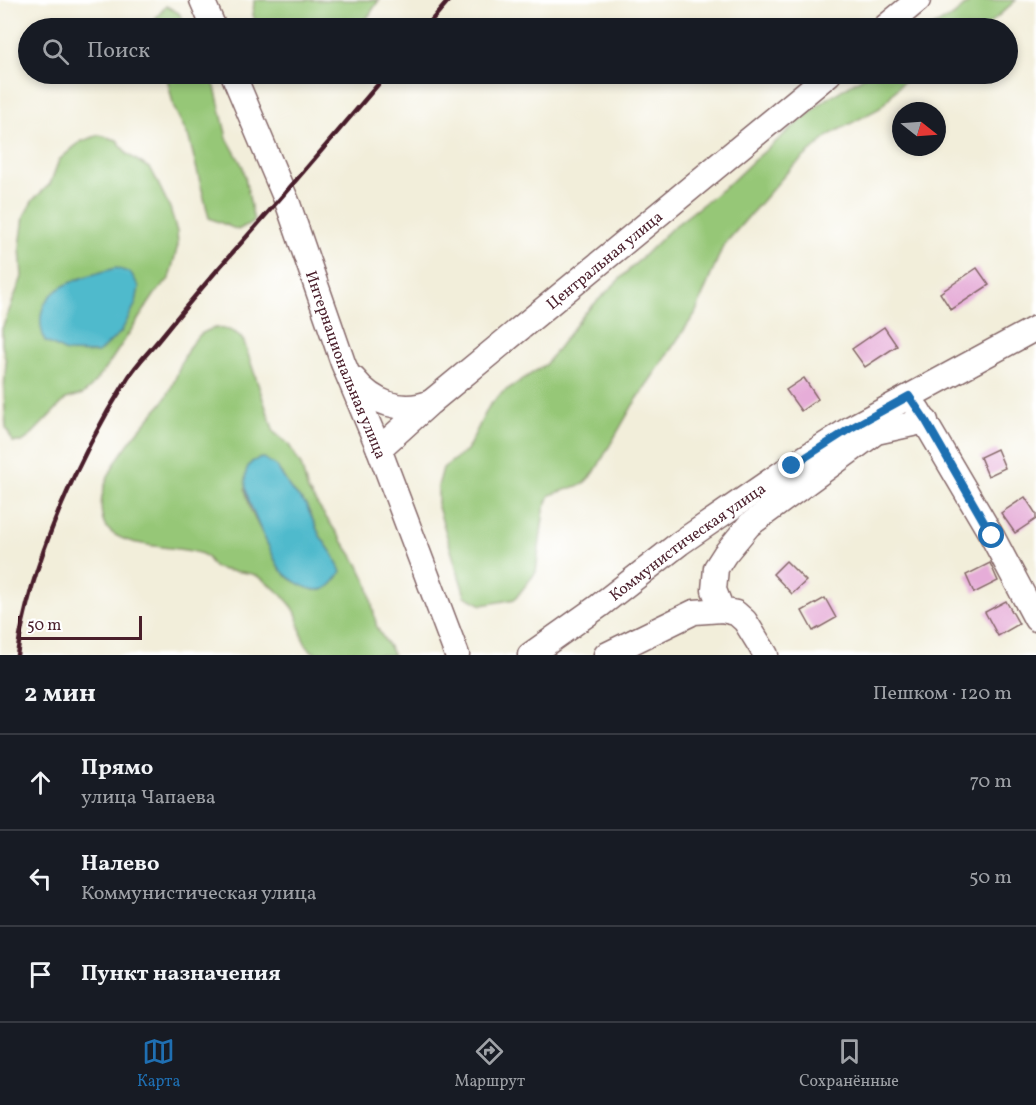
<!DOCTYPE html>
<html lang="ru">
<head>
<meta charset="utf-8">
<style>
  :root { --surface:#171b24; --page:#20242c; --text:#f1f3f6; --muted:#9ea1a6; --line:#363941; --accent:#1f6fb2 }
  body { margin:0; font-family:Vollkorn,serif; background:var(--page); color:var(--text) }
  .compass { position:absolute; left:892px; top:102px; width:54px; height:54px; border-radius:50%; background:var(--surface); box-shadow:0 3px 9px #0003; rotate:107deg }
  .scale { position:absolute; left:18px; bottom:15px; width:124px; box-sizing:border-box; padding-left:6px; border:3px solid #4a1f2b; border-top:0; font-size:16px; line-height:21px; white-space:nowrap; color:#4a1f2b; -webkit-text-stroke:4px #fff; paint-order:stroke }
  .stop { position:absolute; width:18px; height:18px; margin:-14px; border:4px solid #1f6fb2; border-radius:50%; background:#fff }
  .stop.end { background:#1f6fb2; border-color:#fff; box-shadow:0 2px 6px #0008 }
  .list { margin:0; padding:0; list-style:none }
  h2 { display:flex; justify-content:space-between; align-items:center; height:78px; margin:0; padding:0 24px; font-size:26px }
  h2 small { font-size:20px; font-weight:400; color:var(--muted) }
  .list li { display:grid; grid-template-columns:39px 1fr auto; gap:18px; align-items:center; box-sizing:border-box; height:96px; padding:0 24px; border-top:2px solid var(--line) }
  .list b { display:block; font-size:22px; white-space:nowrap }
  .list p { margin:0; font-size:20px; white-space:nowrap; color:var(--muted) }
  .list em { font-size:20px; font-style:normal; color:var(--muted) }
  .icon { flex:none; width:33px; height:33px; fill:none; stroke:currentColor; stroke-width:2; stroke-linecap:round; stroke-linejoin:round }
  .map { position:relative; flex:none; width:1036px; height:655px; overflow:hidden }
  .search { position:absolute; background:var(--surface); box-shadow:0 3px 9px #0003; left:18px; right:18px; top:18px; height:66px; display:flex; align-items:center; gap:15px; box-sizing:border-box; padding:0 21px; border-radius:33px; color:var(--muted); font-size:22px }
  .sheet { height:366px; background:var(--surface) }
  nav { display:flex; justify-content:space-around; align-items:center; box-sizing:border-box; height:84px; border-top:2px solid var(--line); background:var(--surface); font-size:16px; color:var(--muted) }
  nav a { display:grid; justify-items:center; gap:3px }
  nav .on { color:var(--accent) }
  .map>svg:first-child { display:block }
  .green { fill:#96c777; stroke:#707351; stroke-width:1.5; fill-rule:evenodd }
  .water { fill:#4fbacc; stroke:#4c6c7c; stroke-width:1.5 }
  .building { fill:#e6add8 }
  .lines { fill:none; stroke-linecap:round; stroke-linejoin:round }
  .minor-casing { stroke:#856768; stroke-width:27 }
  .minor { stroke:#fff; stroke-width:24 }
  .rail { stroke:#4a1f2b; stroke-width:4.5 }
  .route { stroke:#1f6fb2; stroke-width:8 }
  .labels { text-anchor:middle; stroke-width:4.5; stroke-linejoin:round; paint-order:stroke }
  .street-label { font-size:16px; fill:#4a1f2b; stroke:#fff }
</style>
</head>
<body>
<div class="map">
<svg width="1036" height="655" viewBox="0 0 1036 655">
  <rect width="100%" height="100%" fill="#fff"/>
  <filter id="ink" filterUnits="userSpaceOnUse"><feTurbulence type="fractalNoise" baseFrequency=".0167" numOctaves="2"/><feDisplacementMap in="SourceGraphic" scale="12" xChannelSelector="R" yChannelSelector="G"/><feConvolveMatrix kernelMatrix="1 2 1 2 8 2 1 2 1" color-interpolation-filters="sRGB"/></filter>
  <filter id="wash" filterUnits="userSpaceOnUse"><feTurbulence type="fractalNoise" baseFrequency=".008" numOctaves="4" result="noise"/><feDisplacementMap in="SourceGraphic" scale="24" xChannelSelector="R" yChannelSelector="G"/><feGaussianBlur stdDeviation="1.35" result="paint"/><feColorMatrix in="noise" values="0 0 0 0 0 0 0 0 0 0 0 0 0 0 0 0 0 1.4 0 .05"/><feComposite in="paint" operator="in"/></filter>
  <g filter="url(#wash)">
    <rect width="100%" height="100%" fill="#f2eeda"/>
    <!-- green -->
    <g class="green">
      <polygon points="254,0 379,0 368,17 355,28 258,28 253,15"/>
      <polygon points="972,0 1016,0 985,28 929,28 953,16"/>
      <polygon points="166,6 179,13 186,28 154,28 155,19"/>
      <polygon points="166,74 209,74 215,87 227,138 243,167 254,221 238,230 209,218 189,138 174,108"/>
      <polygon points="868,74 910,74 880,108 831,134 790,169 723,246 695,314 633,405 594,473 583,484 550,495 544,510 536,572 515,599 482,605 465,596 438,507 438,486 443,468 467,450 489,406 503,392 545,365 585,313 672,228 729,184 753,161 825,100"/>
      <polygon points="99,135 117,140 127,154 149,168 154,175 170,208 177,232 178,245 169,279 155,294 108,365 90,388 83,394 66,399 29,437 22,442 13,442 6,428 4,391 6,362 2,345 2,329 22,277 20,247 24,216 33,200 50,184 59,160 80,142"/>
      <path d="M216,328C229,329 237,331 244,342L274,432L289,445L301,465L308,491L358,564L368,585L377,628L394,655C381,655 325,655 317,654C299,646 302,626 295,611C289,600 266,580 255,575C244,571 223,572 214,567C210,563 208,556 202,554C178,544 112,551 103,520C91,478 139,431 163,402C182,378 181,334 216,328ZM277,467L290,488L306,505L320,536L334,556L323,590H314L292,580L280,569L251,511L245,489Z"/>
    </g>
    <!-- water -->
    <g class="water">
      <path d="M116,268L131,273L139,287L136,303L121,332L98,353L66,352L45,341C25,289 79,278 116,268Z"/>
      <path d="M264,458L277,467L290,488L306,505L320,536L334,556L341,572C337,578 332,586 325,589C312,594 289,580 281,570C275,563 272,552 268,545C259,526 224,461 264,458Z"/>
    </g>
    <g id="blocks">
      <!-- building -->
      <g class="building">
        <polygon points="977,268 989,285 951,310 940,293"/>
        <polygon points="884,327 897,346 865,367 852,349"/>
        <polygon points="804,378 818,399 801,411 786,390"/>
        <polygon points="997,449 1005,468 988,476 980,457"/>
        <polygon points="1025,497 1036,514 1036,519 1015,533 1001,513"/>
        <polygon points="786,561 806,581 792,594 773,574"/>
        <polygon points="990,563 998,581 974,593 966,575"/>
        <polygon points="825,598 836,618 813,631 802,611"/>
        <polygon points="1006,601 1019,624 998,636 985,612"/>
      </g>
    </g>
  </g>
  <g filter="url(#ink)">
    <use href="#blocks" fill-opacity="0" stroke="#856768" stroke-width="1.5"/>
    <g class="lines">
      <defs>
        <g id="minor">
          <polyline points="202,0 214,28"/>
          <polyline points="884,28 918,0"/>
          <path id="s1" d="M233,74L288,204L343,363L379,449L457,655"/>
          <path d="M354,379C373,403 402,414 431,402"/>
          <polyline points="918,410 992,536 1036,619"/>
          <path id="s2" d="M379,449L431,402L829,74"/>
          <polyline points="722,610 714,590 716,568 725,554 749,525 876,432 926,421"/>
          <path id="s3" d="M530,655L599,606L680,543L792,466L851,428L1036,328"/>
          <polyline points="606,655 694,612 722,610 736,613 745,621 766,655"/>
        </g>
      </defs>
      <!-- minor casing -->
      <use href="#minor" class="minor-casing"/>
      <!-- minor -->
      <use href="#minor" class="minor"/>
      <!-- rail -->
      <g class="rail">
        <polyline points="425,28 449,0"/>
        <path d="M17,655C30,564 78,456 128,378C137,363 151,350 162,336C188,304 214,273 242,242C291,187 339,130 387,74"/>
      </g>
    </g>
  </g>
  <g class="lines" filter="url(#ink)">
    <!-- route -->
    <polyline class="route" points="792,466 851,428 909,396 926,421 992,536"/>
  </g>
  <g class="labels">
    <!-- street labels -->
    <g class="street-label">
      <text dy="6" stroke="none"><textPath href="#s2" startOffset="294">Центральная улица</textPath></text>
      <text dy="6" stroke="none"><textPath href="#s1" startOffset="312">Интернациональная улица</textPath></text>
      <text dy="6" stroke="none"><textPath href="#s3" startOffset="194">Коммунистическая улица</textPath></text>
    </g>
  </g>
</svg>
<svg class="compass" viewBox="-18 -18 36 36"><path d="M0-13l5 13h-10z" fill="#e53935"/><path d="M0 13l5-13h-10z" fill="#9ea1a6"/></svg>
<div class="scale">50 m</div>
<div class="stop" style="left:992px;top:536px"></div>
<div class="stop end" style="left:792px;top:466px"></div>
<div class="search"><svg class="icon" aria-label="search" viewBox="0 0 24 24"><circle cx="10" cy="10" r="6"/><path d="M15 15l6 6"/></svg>Поиск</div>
</div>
<section class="sheet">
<h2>2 мин<small>Пешком · 120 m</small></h2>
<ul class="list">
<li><svg class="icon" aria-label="ahead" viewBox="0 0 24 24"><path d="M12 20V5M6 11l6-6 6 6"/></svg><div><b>Прямо</b><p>улица Чапаева</p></div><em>70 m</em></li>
<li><svg class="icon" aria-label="left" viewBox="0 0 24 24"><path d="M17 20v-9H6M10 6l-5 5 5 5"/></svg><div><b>Налево</b><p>Коммунистическая улица</p></div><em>50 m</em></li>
<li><svg class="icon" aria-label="arrive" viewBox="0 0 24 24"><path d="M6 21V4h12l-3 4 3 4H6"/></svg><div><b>Пункт назначения</b></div></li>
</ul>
</section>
<nav>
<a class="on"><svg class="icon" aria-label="map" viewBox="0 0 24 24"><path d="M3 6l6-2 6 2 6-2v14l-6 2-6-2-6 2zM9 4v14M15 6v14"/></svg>Карта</a>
<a><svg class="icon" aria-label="directions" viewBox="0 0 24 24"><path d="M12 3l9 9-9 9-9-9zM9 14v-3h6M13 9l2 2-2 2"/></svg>Маршрут</a>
<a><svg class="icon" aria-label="saved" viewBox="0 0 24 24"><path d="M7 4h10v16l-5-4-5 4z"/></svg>Сохранённые</a>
</nav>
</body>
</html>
